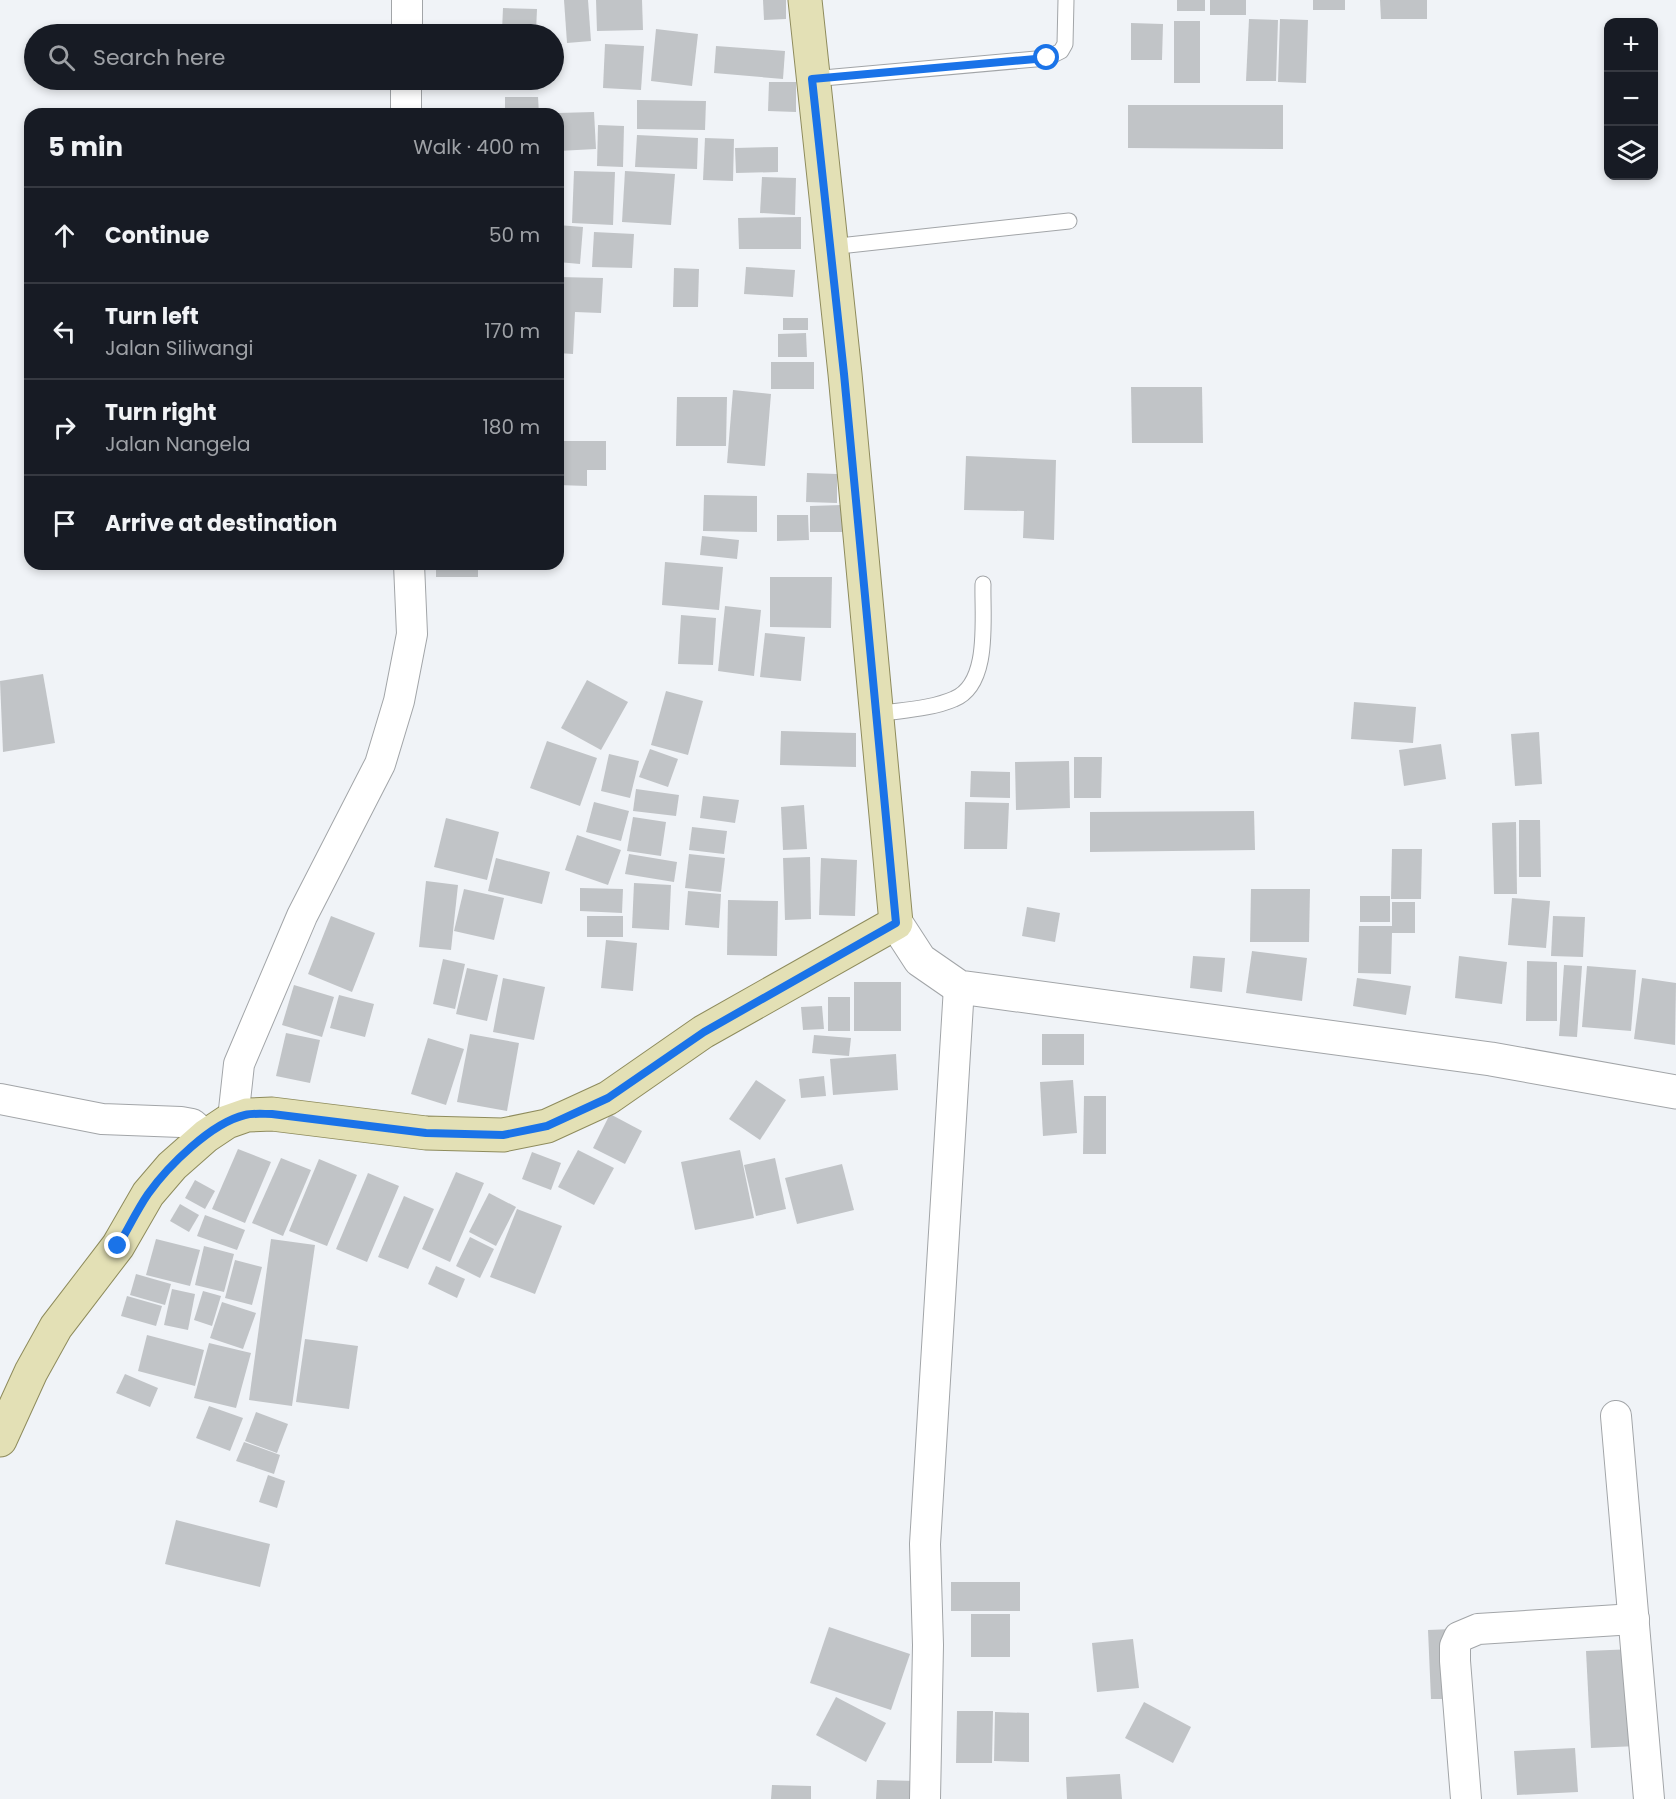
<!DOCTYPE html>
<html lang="en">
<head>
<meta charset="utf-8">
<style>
  :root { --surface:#171b24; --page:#242831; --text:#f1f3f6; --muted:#9ea1a6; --line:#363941 }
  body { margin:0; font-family:Poppins,sans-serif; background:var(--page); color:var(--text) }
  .controls { position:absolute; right:18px; top:18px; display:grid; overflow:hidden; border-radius:12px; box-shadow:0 3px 9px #0003 }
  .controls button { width:54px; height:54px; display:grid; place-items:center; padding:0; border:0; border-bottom:2px solid var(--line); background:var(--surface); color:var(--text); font:30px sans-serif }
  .stop { position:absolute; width:18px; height:18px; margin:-14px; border:4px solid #1a73e8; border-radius:50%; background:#fff }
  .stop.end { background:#1a73e8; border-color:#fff; box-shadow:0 2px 6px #0008 }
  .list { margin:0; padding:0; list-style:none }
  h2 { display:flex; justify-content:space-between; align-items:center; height:78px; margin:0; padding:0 24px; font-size:26px }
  h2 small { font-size:20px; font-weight:400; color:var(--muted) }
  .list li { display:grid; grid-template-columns:39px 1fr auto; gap:18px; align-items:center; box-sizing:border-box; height:96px; padding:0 24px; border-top:2px solid var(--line) }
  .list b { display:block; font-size:22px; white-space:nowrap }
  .list p { margin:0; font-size:20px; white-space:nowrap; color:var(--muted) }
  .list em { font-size:20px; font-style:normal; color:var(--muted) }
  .icon { flex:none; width:33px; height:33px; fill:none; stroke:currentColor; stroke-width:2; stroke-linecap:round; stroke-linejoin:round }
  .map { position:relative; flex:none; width:1676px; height:1799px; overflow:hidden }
  .search { position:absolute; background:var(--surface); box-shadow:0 3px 9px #0003; left:24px; top:24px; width:540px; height:66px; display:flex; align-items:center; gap:15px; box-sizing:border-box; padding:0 21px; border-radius:33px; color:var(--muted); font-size:22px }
  .panel { position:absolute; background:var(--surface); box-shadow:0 3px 9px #0003; left:24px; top:108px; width:540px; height:462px; border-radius:18px }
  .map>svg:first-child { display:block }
  .building { fill:#c1c4c7 }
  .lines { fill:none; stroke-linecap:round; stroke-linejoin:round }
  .service-casing { stroke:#a2a5a8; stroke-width:17 }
  .minor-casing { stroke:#a2a5a8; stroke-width:32 }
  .tertiary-casing { stroke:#a2a5a8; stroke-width:35 }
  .primary-casing { stroke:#8e8b5c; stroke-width:35 }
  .service { stroke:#fff; stroke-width:15 }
  .minor { stroke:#fff; stroke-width:30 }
  .tertiary { stroke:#fff; stroke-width:33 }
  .primary { stroke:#e3e0b5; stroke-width:33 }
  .route { stroke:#1a73e8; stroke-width:8 }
</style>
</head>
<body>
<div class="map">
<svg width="1676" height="1799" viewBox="0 0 1676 1799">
  <rect width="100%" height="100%" fill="#f0f3f7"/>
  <!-- building -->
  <g class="building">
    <polygon points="564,0 588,0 591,41 567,43"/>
    <polygon points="596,0 642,0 643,30 597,31"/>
    <polygon points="763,0 786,0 786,19 764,20"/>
    <rect x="1177" y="0" width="28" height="11"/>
    <rect x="1210" y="0" width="36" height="15"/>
    <rect x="1313" y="0" width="32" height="10"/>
    <polygon points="1380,0 1427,0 1427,19 1381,19"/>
    <polygon points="503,8 537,9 536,32 502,31"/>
    <polygon points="1249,19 1278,20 1276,81 1246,81"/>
    <polygon points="1280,19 1308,20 1306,83 1278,82"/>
    <rect x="1174" y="21" width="26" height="62"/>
    <polygon points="1131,23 1163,24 1162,60 1131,60"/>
    <polygon points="656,29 698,34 692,86 651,81"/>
    <polygon points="605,44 644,46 641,90 603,88"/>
    <polygon points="716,46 785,51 783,79 714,73"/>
    <polygon points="488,80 541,80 541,82 488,83"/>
    <polygon points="769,82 796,82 796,112 768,111"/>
    <polygon points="505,97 538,97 539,114 505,114"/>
    <polygon points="637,100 706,101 705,130 637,129"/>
    <polygon points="1128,105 1283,105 1283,149 1128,148"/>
    <polygon points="594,112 596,149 558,151 558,113"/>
    <polygon points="598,125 624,126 623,167 597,166"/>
    <polygon points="637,135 698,138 697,169 635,167"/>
    <polygon points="705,138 734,139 733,181 703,180"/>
    <polygon points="778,147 778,172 736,173 735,148"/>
    <polygon points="574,171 615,172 613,225 572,223"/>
    <polygon points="625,171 675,174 671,225 622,222"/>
    <polygon points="762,177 796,178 795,215 760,213"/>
    <polygon points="801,217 801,249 739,249 738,218"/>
    <polygon points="558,225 583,227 580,264 558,262"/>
    <polygon points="594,232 634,234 632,268 592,267"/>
    <polygon points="746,267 795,270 793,297 744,294"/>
    <polygon points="674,268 699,269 698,307 673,307"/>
    <polygon points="558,277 603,278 601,313 575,312 573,354 558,353"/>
    <rect x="783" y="318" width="25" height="12"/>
    <polygon points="806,333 807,357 778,357 778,334"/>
    <rect x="771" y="362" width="43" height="27"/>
    <polygon points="1131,387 1202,387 1203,443 1132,443"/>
    <polygon points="733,390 771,394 765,466 727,463"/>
    <polygon points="677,397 727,397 726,446 676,446"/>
    <polygon points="558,441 606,441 606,470 587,470 587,486 558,485"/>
    <polygon points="966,456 1056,460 1054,540 1023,538 1024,511 964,510"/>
    <polygon points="807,473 837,474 837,503 806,502"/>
    <polygon points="704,495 757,496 757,532 703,531"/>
    <polygon points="842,505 842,532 810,532 810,506"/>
    <polygon points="777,515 808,515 809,540 777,541"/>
    <polygon points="702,536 739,540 737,559 700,555"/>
    <polygon points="665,562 723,567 719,610 662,605"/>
    <rect x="436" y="564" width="42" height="13"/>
    <polygon points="770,577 832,577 831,628 770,627"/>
    <polygon points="725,606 761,610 754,676 718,671"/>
    <polygon points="681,615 716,618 713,665 678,664"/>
    <polygon points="765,633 805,637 801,681 760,677"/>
    <polygon points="43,674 55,743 3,752 0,681"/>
    <polygon points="587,680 628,702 601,750 561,728"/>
    <polygon points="666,691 703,701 688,755 651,745"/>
    <polygon points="1354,702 1416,707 1413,743 1351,739"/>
    <polygon points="781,731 856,733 856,767 780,765"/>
    <polygon points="1539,732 1542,784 1515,786 1511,734"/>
    <polygon points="547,741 597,758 580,806 530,788"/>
    <polygon points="1441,744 1446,779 1404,786 1399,750"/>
    <polygon points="650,749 678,759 668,787 639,777"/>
    <polygon points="609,754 639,761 630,798 601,791"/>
    <polygon points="1074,757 1102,757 1101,798 1074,798"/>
    <polygon points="1069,761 1070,808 1016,810 1015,762"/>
    <polygon points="971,771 1010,772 1010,798 970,797"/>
    <polygon points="636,789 679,795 676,816 633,811"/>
    <polygon points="703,796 739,800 735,823 700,818"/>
    <polygon points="594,802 629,811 621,841 586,832"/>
    <polygon points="965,802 1009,803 1007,849 964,849"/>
    <polygon points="804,805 807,849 783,850 781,807"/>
    <polygon points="1254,811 1255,850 1090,852 1090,812"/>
    <polygon points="633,817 666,822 661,856 627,851"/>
    <polygon points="446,818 499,832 487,880 434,867"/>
    <polygon points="1519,820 1540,820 1541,877 1519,877"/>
    <polygon points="1516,822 1517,894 1494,894 1492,823"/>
    <polygon points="692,827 727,831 724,854 689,850"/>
    <polygon points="577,835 621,850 608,885 565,870"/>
    <polygon points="1392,849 1422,849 1421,899 1391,899"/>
    <polygon points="629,854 677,862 674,882 625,874"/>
    <polygon points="689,854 725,858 721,892 685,888"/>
    <polygon points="810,857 811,919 785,920 783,858"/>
    <polygon points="496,858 550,872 542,904 488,891"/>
    <polygon points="821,858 857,860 855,916 819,915"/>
    <polygon points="426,881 458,885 451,950 419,947"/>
    <polygon points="634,883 671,885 669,930 632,928"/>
    <polygon points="580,888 623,889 622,913 580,911"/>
    <polygon points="464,889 504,898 494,940 454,931"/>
    <polygon points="1251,889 1310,889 1309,942 1250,942"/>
    <polygon points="688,891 721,894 719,928 685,925"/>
    <rect x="1360" y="896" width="30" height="26"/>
    <polygon points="1512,898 1550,901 1546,948 1508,945"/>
    <polygon points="728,900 778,901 777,956 727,955"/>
    <polygon points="1392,902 1415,902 1415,933 1392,933 1391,974 1358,973 1359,926 1392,926"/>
    <polygon points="1027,907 1060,913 1055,942 1022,936"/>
    <polygon points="331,916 375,933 352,992 308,974"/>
    <rect x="587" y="916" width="36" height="21"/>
    <polygon points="1553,916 1585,917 1583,957 1551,956"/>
    <polygon points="606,940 637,943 633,991 601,988"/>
    <polygon points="1252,951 1307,958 1302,1001 1246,993"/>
    <polygon points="1193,956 1225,958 1222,992 1190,988"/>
    <polygon points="1459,956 1507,962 1502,1004 1455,998"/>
    <polygon points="443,959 465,964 455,1009 433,1004"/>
    <polygon points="1527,961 1557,962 1557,1021 1526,1021"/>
    <polygon points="1564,965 1582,966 1577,1037 1559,1036"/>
    <polygon points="1587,966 1636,970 1631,1031 1582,1027"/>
    <polygon points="467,968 498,975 487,1021 456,1014"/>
    <polygon points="503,978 545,987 534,1040 493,1032"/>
    <polygon points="1357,978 1411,986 1406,1015 1353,1006"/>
    <polygon points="1642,978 1676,983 1675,1045 1634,1039"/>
    <rect x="854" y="982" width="47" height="49"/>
    <polygon points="294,985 334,997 322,1037 282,1025"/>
    <polygon points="339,995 374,1004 365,1037 330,1028"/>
    <rect x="828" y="997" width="22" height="34"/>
    <polygon points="822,1006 824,1029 803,1030 801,1007"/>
    <polygon points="286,1033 320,1040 310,1083 276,1076"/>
    <polygon points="470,1034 519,1043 507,1111 457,1102"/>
    <rect x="1042" y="1034" width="42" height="31"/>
    <polygon points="814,1035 851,1038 849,1056 812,1053"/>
    <polygon points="428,1038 464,1049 446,1105 411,1094"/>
    <polygon points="896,1054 898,1090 833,1095 830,1059"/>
    <polygon points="824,1076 826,1096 801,1098 799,1079"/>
    <polygon points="756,1080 786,1100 760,1140 729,1119"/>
    <polygon points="1073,1080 1077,1133 1043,1136 1040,1082"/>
    <polygon points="1084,1096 1106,1096 1106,1154 1083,1154"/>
    <polygon points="610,1114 642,1131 625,1164 593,1148"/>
    <polygon points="238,1149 271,1162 245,1223 212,1209"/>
    <polygon points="578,1150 614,1168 594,1205 558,1187"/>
    <polygon points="740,1150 754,1218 695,1230 681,1162"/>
    <polygon points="532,1152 561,1163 551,1190 522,1179"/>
    <polygon points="281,1158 311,1170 283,1236 252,1223"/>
    <polygon points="775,1158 786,1209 756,1216 744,1165"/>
    <polygon points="319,1159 357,1175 327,1246 289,1231"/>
    <polygon points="842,1164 854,1210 797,1224 785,1178"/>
    <polygon points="456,1172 484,1183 450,1262 422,1249"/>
    <polygon points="368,1173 399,1186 367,1262 336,1249"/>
    <polygon points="195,1180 215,1191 205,1209 185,1198"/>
    <polygon points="489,1193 516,1207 496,1246 469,1232"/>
    <polygon points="404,1196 434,1209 408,1269 378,1257"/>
    <polygon points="180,1204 199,1215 189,1232 170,1221"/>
    <polygon points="517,1209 562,1226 535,1294 490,1277"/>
    <polygon points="205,1215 245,1230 237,1250 197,1236"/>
    <polygon points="470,1237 494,1249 480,1278 456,1266"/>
    <polygon points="156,1239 200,1250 190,1286 146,1275"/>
    <polygon points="271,1239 315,1245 292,1406 249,1400"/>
    <polygon points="204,1246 234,1254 224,1292 195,1285"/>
    <polygon points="235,1260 262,1267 252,1305 225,1298"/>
    <polygon points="436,1266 465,1279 457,1298 428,1284"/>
    <polygon points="136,1274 171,1284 165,1305 130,1295"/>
    <polygon points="172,1289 195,1294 188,1330 164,1325"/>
    <polygon points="203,1291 221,1296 212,1326 194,1320"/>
    <polygon points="127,1296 162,1306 156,1326 121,1316"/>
    <polygon points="222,1302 256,1313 243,1349 210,1338"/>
    <polygon points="147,1335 204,1350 195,1386 138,1371"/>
    <polygon points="305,1339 358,1346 349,1409 296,1402"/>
    <polygon points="209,1343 251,1353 236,1408 194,1398"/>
    <polygon points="125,1374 158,1388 150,1407 116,1393"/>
    <polygon points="209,1406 243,1418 230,1451 196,1438"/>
    <polygon points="256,1412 288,1424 277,1453 245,1441"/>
    <polygon points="244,1442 280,1455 274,1474 236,1461"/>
    <polygon points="268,1475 285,1481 277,1508 259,1502"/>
    <polygon points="176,1520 270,1544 260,1587 165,1564"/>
    <rect x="951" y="1582" width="69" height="29"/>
    <rect x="971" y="1614" width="39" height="43"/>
    <polygon points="829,1627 910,1654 891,1710 810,1683"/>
    <polygon points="1452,1629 1455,1699 1431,1699 1428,1630"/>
    <polygon points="1133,1639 1139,1688 1097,1692 1092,1643"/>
    <polygon points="1634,1649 1638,1746 1591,1748 1586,1651"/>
    <polygon points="836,1697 886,1723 866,1762 816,1735"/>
    <polygon points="1144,1702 1191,1727 1173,1763 1125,1738"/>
    <polygon points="957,1711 993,1711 992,1763 956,1763"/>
    <polygon points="995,1712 1029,1713 1029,1762 994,1761"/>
    <polygon points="1575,1748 1578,1792 1517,1795 1514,1751"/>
    <polygon points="1120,1774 1122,1799 1067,1799 1066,1777"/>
    <polygon points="877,1780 917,1781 916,1799 876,1799"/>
    <polygon points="772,1785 811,1786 811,1799 771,1799"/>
  </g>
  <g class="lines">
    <defs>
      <g id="service">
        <polyline points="812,79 1047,58 1061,51 1065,44 1066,0"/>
        <polyline points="830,247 1069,221"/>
        <path d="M877,714C902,710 931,709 954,699C991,684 982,617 983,584"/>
      </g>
      <g id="minor">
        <polyline points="407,34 407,0"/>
        <polyline points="406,114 406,80"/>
        <polyline points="0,1099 102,1119 181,1122 192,1124 206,1136"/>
        <polyline points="233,1119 239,1064 302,916 380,764 399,701 412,634 409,564"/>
        <polyline points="1616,1416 1649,1799"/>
        <polyline points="925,1799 928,1645 925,1544 959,987"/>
        <polyline points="1466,1799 1455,1661 1455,1646 1459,1637 1478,1629 1634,1619"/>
      </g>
      <polyline id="tertiary" points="896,923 920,960 959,987 1491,1059 1676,1092"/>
      <polyline id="primary" points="0,1440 31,1372 56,1327 118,1246 148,1194 172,1166 206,1136 227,1122 247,1115 272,1114 426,1133 503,1135 547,1126 608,1098 703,1032 896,923 845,374 805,0"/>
    </defs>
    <!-- service casing -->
    <use href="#service" class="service-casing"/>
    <!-- minor casing -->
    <use href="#minor" class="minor-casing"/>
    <!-- tertiary casing -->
    <use href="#tertiary" class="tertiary-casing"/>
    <!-- primary casing -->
    <use href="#primary" class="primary-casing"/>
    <!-- service -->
    <use href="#service" class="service"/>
    <!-- minor -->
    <use href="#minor" class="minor"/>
    <!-- tertiary -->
    <use href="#tertiary" class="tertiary"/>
    <!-- primary -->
    <use href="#primary" class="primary"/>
  </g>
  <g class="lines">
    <!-- route -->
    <path class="route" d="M118,1246C128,1229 137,1210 148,1194C168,1166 211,1123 245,1115C253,1113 263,1114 272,1114L426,1133L503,1135L547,1126L608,1098L704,1032L896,923L844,374L812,79L1047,58"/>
  </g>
</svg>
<div class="controls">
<button>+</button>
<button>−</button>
<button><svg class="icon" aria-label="layers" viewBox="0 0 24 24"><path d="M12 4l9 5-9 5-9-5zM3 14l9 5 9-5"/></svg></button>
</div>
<div class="stop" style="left:1047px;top:58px"></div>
<div class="stop end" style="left:118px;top:1246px"></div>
<div class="search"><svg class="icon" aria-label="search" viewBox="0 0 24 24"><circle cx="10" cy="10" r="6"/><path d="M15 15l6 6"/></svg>Search here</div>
<section class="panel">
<h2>5 min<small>Walk · 400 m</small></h2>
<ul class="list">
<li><svg class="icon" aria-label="ahead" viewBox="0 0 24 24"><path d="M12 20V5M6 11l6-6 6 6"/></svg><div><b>Continue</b></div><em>50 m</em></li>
<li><svg class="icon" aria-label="left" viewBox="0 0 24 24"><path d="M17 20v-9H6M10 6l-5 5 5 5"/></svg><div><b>Turn left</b><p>Jalan Siliwangi</p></div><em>170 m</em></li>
<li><svg class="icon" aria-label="right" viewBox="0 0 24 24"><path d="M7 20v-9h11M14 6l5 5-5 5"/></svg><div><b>Turn right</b><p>Jalan Nangela</p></div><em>180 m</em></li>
<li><svg class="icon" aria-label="arrive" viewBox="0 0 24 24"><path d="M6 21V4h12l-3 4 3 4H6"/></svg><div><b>Arrive at destination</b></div></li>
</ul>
</section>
</div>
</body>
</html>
